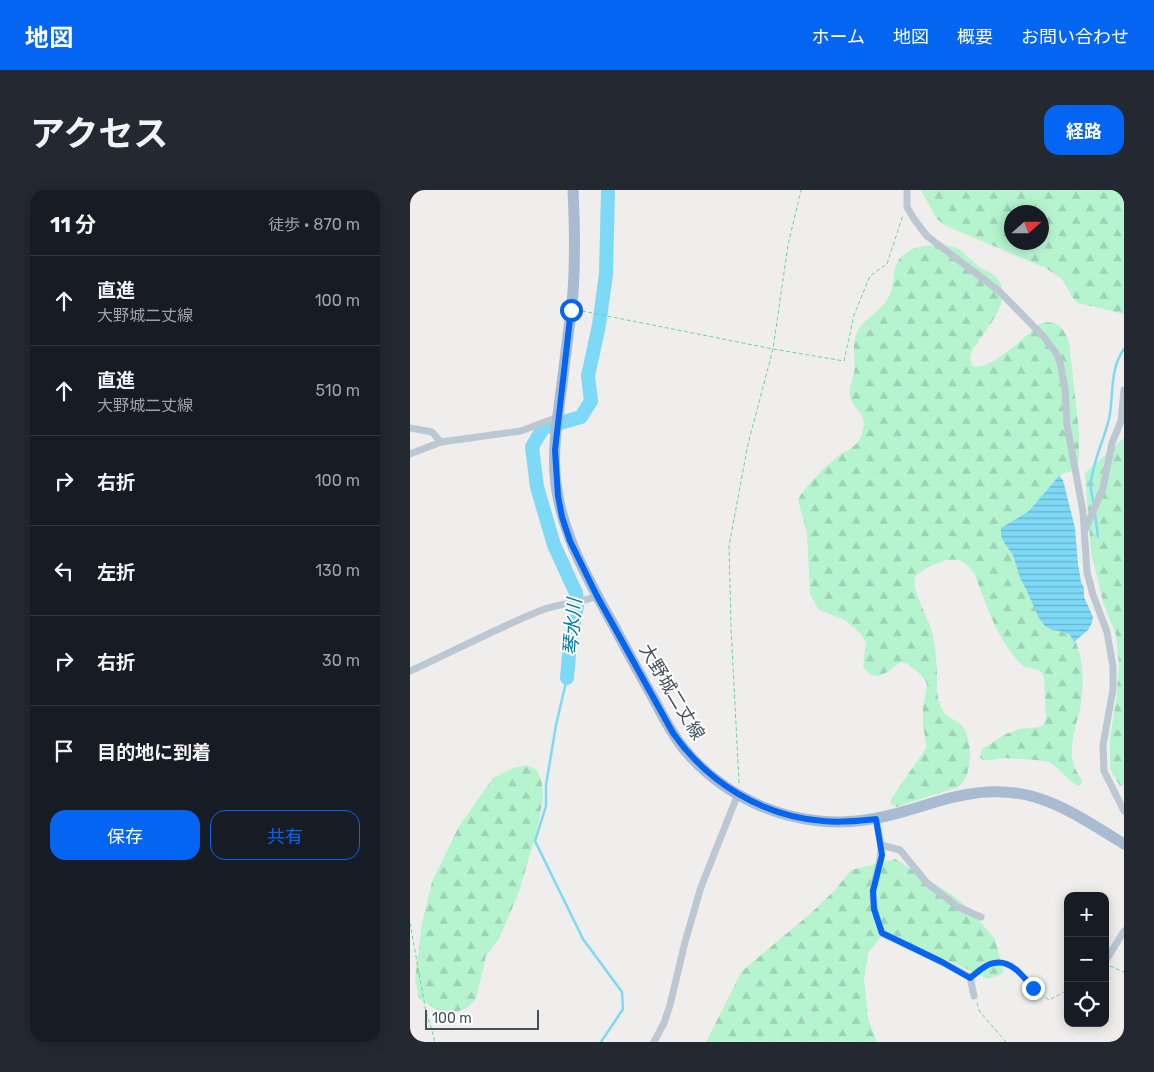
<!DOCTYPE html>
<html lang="ja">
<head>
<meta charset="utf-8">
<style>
  :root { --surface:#171b24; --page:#242831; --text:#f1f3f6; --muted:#9ea1a6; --line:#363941; --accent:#0465f3 }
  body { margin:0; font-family:Rubik,"Noto Sans JP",sans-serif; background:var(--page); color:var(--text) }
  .controls { position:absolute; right:15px; bottom:15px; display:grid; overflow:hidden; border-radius:10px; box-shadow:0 2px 12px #0003 }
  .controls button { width:45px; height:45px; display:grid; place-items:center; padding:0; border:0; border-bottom:1px solid var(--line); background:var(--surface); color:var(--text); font:25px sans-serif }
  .compass { position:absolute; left:594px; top:15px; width:45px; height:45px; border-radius:50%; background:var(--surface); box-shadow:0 2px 12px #0003; rotate:69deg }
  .scale { position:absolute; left:15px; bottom:12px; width:114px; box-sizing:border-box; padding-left:5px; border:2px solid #43505d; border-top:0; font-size:14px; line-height:18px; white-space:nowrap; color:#43505d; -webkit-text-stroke:4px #fff; paint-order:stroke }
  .stop { position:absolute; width:15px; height:15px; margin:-11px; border:4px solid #0465f3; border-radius:50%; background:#fff }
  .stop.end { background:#0465f3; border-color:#fff; box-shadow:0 1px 5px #0008 }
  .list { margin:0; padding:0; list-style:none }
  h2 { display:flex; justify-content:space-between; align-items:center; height:65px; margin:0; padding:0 20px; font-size:21px }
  h2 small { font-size:16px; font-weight:400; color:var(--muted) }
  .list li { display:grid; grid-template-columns:32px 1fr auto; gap:15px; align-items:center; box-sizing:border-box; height:90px; padding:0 20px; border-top:1px solid var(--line) }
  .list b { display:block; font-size:19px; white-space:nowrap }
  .list p { margin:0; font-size:16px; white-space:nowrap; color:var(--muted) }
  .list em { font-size:16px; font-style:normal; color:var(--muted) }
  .actions { display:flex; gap:10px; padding:15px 20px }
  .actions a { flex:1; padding:11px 0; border:1px solid var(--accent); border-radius:15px; text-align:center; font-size:18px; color:var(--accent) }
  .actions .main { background:var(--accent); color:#fff }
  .icon { flex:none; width:28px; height:28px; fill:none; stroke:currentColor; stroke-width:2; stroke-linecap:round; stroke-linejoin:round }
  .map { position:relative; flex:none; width:714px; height:852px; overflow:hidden; border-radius:15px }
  header { display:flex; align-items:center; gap:30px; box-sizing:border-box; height:70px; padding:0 25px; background:var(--accent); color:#fff }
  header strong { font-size:24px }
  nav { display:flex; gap:28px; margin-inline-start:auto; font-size:18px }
  .intro { display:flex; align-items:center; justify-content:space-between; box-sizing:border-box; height:120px; padding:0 30px }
  h1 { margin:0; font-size:35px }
  .button { padding:12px 22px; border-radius:15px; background:var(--accent); color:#fff; font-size:18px; font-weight:700 }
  main { display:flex; gap:30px; padding:0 30px }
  aside { flex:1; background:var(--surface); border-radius:15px; box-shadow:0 2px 12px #0003 }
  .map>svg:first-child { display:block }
  .forest { fill:url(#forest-firs); fill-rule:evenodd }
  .water { fill:url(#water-rules) }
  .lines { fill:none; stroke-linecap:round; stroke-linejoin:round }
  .stream { stroke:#7dd9f6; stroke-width:2.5 }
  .river { stroke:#7dd9f6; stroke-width:14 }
  .path { stroke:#69d6a3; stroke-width:1; stroke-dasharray:4 2.5; stroke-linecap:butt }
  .street { stroke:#bbc7d1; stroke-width:7 }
  .primary { stroke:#a9bbd0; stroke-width:11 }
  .route { stroke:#0465f3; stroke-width:6 }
  .labels { text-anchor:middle; stroke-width:4; stroke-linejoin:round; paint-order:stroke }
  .street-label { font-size:18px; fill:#43505d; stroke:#fff }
  .water-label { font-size:19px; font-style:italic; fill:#027ca3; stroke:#fff }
</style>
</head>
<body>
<header>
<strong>地図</strong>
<nav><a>ホーム</a><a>地図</a><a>概要</a><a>お問い合わせ</a></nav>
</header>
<div class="intro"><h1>アクセス</h1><a class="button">経路</a></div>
<main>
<aside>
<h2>11 分<small>徒歩 · 870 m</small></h2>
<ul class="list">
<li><svg class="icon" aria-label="ahead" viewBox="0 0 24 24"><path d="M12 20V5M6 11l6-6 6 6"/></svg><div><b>直進</b><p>大野城二丈線</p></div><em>100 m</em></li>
<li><svg class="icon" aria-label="ahead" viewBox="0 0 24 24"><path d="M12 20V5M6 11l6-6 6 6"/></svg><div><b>直進</b><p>大野城二丈線</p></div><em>510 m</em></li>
<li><svg class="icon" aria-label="right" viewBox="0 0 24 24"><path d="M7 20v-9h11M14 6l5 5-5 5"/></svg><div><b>右折</b></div><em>100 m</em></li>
<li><svg class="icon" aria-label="left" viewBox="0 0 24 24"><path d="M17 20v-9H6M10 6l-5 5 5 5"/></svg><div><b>左折</b></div><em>130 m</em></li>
<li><svg class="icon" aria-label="right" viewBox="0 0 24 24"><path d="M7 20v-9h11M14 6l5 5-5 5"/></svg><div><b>右折</b></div><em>30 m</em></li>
<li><svg class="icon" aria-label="arrive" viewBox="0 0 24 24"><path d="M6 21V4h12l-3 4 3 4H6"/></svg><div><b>目的地に到着</b></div></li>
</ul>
<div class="actions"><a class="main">保存</a><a>共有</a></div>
</aside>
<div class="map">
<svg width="714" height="852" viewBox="0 0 714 852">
  <defs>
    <pattern id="forest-firs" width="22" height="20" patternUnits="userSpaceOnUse" patternTransform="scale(1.25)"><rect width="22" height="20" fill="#b5f4cf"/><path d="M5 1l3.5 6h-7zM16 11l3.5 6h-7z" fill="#9dd3b4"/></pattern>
    <pattern id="water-rules" width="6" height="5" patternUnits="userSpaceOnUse" patternTransform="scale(1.25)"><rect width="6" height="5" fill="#7dd9f6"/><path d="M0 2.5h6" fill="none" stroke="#68b2ca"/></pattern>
  </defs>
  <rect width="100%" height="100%" fill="#f0eded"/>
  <!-- forest -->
  <g class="forest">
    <path d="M511,0H714V124L668,113L662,107L653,90L636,78L536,36L526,28ZM632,22V52H602V22Z"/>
    <path d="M533,55C552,56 554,65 568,76C573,80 581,82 587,88C606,112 571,143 561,163L560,169L562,176C579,182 616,146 629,134C646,128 654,138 659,152L669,242V270L665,280L652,284L645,295L644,438L664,447C672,466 674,485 672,505C670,535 650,562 672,590V593L669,596C655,591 649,574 635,571C622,569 608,569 596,568C589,568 583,571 576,570C572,570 572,570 570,567L572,559L596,544L609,539L629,537L634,534L636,529L634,487C629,476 621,481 612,475C608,472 605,467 602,464C585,442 576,414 566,388C561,376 551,367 537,370C529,372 507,381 505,388C501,401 519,428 522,442C525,455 527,470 527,484C527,495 526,506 531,517C537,531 547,528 553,537C563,552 563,587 548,597L486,617L481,614V609L517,557L513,536V517L517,495L515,490L509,483L496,473L491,472C479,480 465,497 453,476L456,453L451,444L435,430L409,420L400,404L397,343L388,310C392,300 417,275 426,268C435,260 446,259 451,246C461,222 441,220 440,205C439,197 443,189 444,182C446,167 440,150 450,137C460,125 474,119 480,104C486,91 481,75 493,65C505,55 518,55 533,55Z"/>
    <polygon points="714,248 714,595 710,596 700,579 700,548 706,511 709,475 706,445 693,412 681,362 675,283"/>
    <polygon points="116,575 127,580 132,593 133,608 127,640 109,702 89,749 76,766 66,809 57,818 46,822 30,822 9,808 5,789 12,733 22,692 49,636 83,588 104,578"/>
    <polygon points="485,669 544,706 561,721 585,749 594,783 578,789 524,764 471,747 458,763 454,788 458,829 467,852 296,852 332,781 400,724 425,700 441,680"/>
  </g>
  <!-- water -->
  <polygon class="water" points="649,286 653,290 665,338 668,374 671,392 674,398 674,407 683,427 682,433 678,440 664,452 660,445 650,441 642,440 635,436 629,428 616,399 611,390 603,365 595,354 591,346 591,338 619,321"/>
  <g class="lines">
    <!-- stream -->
    <g class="stream">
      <path d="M684,315C683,308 680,300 681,293C683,271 694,250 699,229C704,206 699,180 714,159"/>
      <polyline points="685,323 688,347"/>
      <polyline points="157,488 146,535 136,595 136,616 125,651 173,749 212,802 213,819 191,852"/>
    </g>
    <!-- river -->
    <polyline class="river" points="157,488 160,453 167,415 166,403 144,355 127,297 122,257 133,238 171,227 181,211 178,186 189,135 196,84 198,0"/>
    <!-- path -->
    <g class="path">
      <polyline points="172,121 363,159 434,171 444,125 460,86 477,74 493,25"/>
      <polyline points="329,593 321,437 319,356 338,254 363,159 378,55 391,0"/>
      <polyline points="0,733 16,822 24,847 24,852"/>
      <polyline points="700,776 714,782"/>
      <polyline points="567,783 586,772 602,776 623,798 639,810 658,800"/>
      <polyline points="567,813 570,822 596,852"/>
    </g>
    <!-- street -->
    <g class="street">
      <polyline points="497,0 497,17 504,29 517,46 589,101 634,147 646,163 650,172 655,198 657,235 673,322 677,382 683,405 697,442 703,477 703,499 693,555 694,581 714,621"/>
      <polyline points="0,238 22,242 31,252"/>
      <polyline points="0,264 31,252 111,241 148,227"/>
      <polyline points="675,340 693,298 702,253 711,231 714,200"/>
      <path d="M0,481C44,461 87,438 132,420C150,413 170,413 187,406"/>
      <polyline points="466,629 471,655 490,660 517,693 548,717 571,727"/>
      <path d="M471,655C472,671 465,685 463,701C462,716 468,730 472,743L532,772L560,787L564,806"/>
      <polyline points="695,772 714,741"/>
      <polyline points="244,852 254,833 260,815 275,752 291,697 328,604"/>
    </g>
    <!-- primary -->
    <path class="primary" d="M163,0C165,41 166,82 161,123C157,152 154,180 150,209C147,234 143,259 145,284C149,341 178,389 205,438C218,463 232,488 246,513C254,529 263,545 274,559C312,605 370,632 430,632C464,632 496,621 529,611C611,587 647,612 714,654"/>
  </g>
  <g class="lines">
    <!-- route -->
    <path class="route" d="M161,120L145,260L148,306L152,327L160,351L187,406L263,543C298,593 352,626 413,631C431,633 448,631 466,629L472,665L463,701L464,719L472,743L532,772L560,788C567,783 575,774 584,773C601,769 614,787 623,798"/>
  </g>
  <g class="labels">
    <!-- street labels -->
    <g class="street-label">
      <text transform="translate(262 502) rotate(59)" y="6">大野城二丈線</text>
    </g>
    <!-- water labels -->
    <g class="water-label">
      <text transform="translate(162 437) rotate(-86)" y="7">琴水川</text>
    </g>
  </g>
</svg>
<div class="controls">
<button>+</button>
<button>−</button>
<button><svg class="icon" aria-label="locate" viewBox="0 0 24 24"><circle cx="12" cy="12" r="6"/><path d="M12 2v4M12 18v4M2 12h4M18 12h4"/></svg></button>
</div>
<svg class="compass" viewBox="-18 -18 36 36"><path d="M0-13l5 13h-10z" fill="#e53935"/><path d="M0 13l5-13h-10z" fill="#9ea1a6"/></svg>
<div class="scale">100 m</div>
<div class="stop" style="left:161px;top:120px"></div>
<div class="stop end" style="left:623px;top:798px"></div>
</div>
</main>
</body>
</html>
